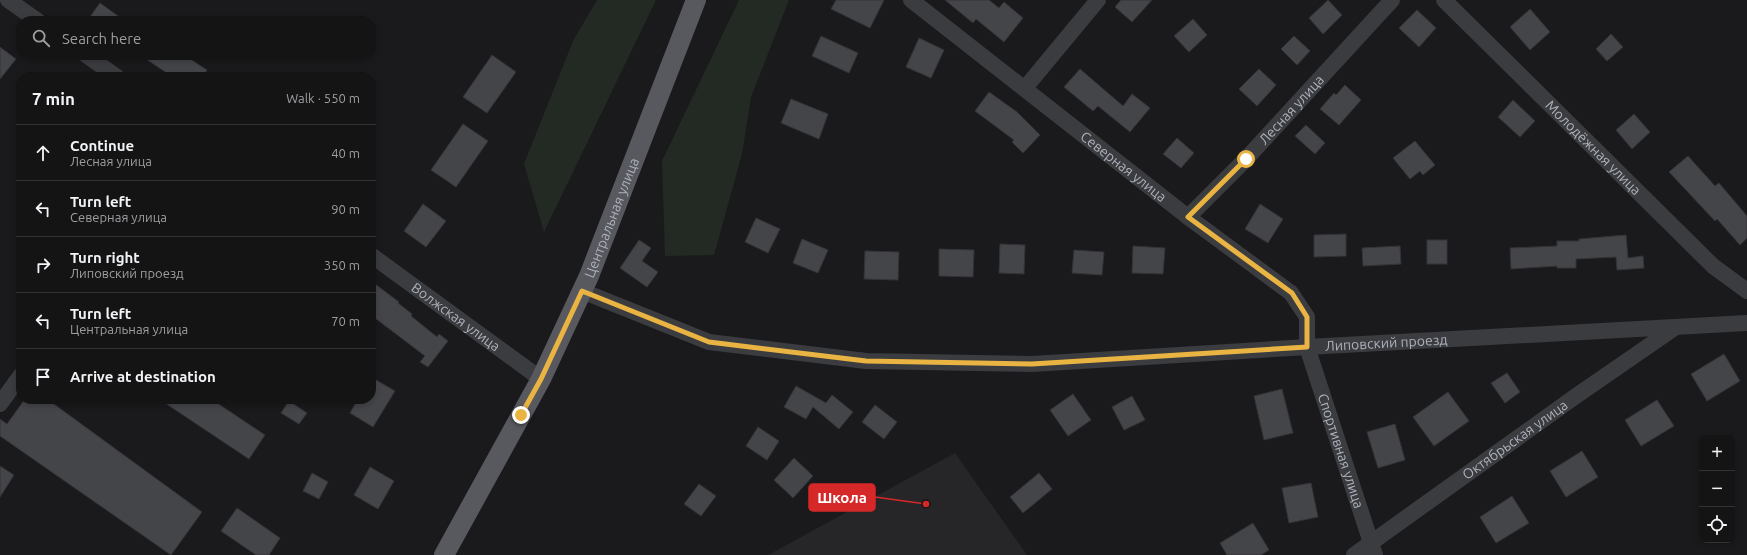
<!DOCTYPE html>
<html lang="en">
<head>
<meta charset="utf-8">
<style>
  :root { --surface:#141415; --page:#212122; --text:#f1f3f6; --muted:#9d9ea0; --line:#333334 }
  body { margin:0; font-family:Ubuntu,sans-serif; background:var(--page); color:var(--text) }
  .controls { position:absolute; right:12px; bottom:12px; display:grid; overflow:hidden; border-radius:8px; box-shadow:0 2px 6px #0003 }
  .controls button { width:36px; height:36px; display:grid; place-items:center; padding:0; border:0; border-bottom:1px solid var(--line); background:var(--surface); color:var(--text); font:20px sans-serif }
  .stop { position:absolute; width:12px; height:12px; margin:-9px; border:3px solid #eab443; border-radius:50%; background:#fff }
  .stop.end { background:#eab443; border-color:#fff; box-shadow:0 1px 4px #0008 }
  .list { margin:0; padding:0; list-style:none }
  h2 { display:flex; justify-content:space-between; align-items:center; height:52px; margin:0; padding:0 16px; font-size:17px }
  h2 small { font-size:13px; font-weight:400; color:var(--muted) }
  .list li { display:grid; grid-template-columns:26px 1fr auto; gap:12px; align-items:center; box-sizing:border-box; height:56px; padding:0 16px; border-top:1px solid var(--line) }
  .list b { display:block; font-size:15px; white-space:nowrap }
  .list p { margin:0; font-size:13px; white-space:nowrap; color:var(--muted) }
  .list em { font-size:13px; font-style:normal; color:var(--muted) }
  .icon { flex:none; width:22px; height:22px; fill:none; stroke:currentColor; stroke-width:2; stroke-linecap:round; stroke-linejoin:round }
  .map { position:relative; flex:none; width:1747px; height:555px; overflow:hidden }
  .search { position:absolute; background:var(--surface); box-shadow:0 2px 6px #0003; left:16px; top:16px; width:360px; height:44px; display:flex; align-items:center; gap:10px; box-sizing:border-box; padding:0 14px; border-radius:16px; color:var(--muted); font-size:15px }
  .panel { position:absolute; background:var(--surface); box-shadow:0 2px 6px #0003; left:16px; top:72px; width:360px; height:332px; border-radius:16px }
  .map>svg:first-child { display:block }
  .built { fill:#262629 }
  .green { fill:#222a23 }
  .building { fill:#444549; stroke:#343438 }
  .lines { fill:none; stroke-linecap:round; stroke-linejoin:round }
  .minor { stroke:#3b3c40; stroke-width:16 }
  .major { stroke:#57595f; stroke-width:20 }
  .route { stroke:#eab443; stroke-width:5 }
  .labels { text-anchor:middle; stroke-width:4; stroke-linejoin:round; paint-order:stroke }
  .street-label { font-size:14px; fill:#adb1bb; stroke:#151417 }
  .leader { fill:none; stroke:#d62828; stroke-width:1.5 }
  .callout-dot { fill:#d62828; stroke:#151417; stroke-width:1.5 }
  .callout { fill:#d62828; stroke:#d62828; stroke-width:1.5 }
  .callout-label { font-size:15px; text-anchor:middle; font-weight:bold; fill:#fff }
</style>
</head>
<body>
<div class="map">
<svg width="1747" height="555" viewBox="0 0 1747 555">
  <rect width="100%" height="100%" fill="#1a1a1c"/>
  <!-- built -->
  <polygon class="built" points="955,453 1027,555 768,555"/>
  <!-- green -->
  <g class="green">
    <polygon points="597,0 656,0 544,232 524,164 573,41"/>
    <polygon points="739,0 789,0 751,97 742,154 714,255 665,256 662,161"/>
  </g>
  <!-- building -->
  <g class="building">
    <polygon points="836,0 884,0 870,28 831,9"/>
    <polygon points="945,0 989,0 999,8 1004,2 1023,18 1004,42 976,19 973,23"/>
    <polygon points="1121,0 1152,0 1132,22 1115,7"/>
    <polygon points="1328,0 1342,15 1323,34 1309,18"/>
    <polygon points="100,3 125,21 87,21"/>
    <polygon points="1530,9 1550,32 1530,50 1510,27"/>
    <polygon points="1417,10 1436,28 1419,47 1399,28"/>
    <polygon points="1193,19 1207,35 1189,52 1174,36"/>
    <polygon points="1611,34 1623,47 1607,61 1596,49"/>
    <polygon points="821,36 858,53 849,73 812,56"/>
    <polygon points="1294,36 1310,51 1297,65 1281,49"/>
    <polygon points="919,38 944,50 931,78 906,67"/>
    <polygon points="0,47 16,59 0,79"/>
    <polygon points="140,55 184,55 207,70 203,77 173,77"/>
    <polygon points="492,55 516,72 487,113 463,97"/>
    <polygon points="1080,69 1123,106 1132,94 1150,108 1130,132 1098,106 1093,111 1064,87"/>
    <polygon points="1259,69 1276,85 1257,106 1239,89"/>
    <polygon points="1345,85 1361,100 1339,125 1320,109 1334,93 1336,95"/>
    <polygon points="989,92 1017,112 1040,135 1023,153 1012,142 1014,140 975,111"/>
    <polygon points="791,99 828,114 819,139 781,123"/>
    <polygon points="1513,100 1535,121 1520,137 1498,117"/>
    <polygon points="1634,114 1650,132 1632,149 1616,130"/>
    <polygon points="463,124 488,141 456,187 431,170"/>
    <polygon points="1306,125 1325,143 1315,154 1295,136"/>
    <polygon points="1177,138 1194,153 1181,168 1163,154"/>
    <polygon points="1415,141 1435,165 1423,175 1420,171 1410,179 1393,158"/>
    <polygon points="1688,156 1715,186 1719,183 1747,216 1747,238 1740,245 1717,219 1715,221 1669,172"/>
    <polygon points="423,204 446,221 426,247 404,231"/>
    <polygon points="1260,204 1283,219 1268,243 1245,229"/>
    <polygon points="756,218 780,229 768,253 745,242"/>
    <polygon points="1346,234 1346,256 1314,257 1314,235"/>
    <polygon points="1626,235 1628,258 1643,256 1644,268 1617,270 1616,257 1576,259 1576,268 1557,268 1557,266 1511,269 1510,248 1557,246 1557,241 1579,241 1579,239"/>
    <polygon points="802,239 828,250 818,273 793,263"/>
    <polygon points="639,240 651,248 642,261 658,272 647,287 620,268"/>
    <rect x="1427" y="240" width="20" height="24"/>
    <polygon points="1000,244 1025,245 1024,274 999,273"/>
    <polygon points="1133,246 1165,248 1163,274 1132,273"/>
    <polygon points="1400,246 1401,264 1363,266 1362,248"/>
    <polygon points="939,249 974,250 973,277 939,276"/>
    <polygon points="1074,250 1104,252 1102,275 1072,273"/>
    <polygon points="865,251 899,252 898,280 864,279"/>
    <polygon points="371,281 399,302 398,303 412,314 411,316 437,337 439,334 448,341 428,367 420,362 425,356 371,315"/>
    <polygon points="1724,354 1740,381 1707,401 1691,374"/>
    <polygon points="1507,373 1520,392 1505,403 1491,383"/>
    <polygon points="371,377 395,391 373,427 350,413 358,399 371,399"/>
    <polygon points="796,386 826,403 832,395 853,412 839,429 813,407 806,419 784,407"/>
    <polygon points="1282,389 1293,433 1264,440 1254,396"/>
    <polygon points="1448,392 1469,421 1434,446 1413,417"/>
    <polygon points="1073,394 1091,420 1068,436 1050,410"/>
    <polygon points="1132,396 1145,420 1124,430 1112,407"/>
    <polygon points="25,399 47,399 202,512 171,555 0,436 0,419 7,424"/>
    <polygon points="159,399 211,399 265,435 249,459"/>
    <polygon points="1657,400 1674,426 1641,446 1625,420"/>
    <polygon points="289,401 307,413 299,424 281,413"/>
    <polygon points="875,405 897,422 884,439 862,422"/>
    <polygon points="1395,424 1405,460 1378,468 1367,432"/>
    <polygon points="758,427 779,441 767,460 746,446"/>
    <polygon points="1582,451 1598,477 1566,497 1550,471"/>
    <polygon points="794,458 813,476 793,498 774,480"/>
    <polygon points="0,466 14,475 0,497"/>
    <polygon points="370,467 394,481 378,509 354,495"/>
    <polygon points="312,473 328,482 319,499 303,491"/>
    <polygon points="1039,473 1052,489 1023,513 1010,497"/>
    <polygon points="1311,483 1318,517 1289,523 1282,488"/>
    <polygon points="699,484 716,496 701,516 684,504"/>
    <polygon points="1512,496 1529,523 1496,543 1480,517"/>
    <polygon points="237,508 280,538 269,555 256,555 221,531"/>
    <polygon points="1253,523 1269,550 1261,555 1227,555 1220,543"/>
  </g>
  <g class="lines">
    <!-- minor -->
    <g class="minor">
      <polyline points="8,0 38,21"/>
      <path id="s1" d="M911,0L1188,217L1291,293L1307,317V347L1375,555"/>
      <path id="s2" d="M1444,0L1713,266L1747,291"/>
      <polyline points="86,55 117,77"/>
      <polyline points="1025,88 1098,0"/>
      <path id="s3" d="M1188,217L1246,159L1392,0"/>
      <path id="s4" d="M371,255L541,379"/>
      <path id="s5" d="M582,291L709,342L866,361L1032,364L1307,347L1747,323"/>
      <polyline points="0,404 21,375"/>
      <path id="s6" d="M1354,555L1576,396L1676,327"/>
    </g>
    <!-- major -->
    <path class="major" id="s7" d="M444,555L541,379L589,276L696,0"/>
  </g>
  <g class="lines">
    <!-- route -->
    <polyline class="route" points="521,415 541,379 582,291 709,342 866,361 1032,364 1307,347 1307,317 1292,293 1188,217 1246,159"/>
  </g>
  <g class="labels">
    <!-- street labels -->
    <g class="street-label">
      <text dy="5" stroke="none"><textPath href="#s3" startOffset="149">Лесная улица</textPath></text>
      <text dy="5" stroke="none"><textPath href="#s2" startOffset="210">Молодёжная улица</textPath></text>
      <text dy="5" stroke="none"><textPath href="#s1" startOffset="270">Северная улица</textPath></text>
      <text dy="5" stroke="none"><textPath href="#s7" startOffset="377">Центральная улица</textPath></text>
      <text dy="5" stroke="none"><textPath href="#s4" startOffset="105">Волжская улица</textPath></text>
      <text dy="5" stroke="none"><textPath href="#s5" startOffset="816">Липовский проезд</textPath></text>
      <text dy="5" stroke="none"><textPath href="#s6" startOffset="198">Октябрьская улица</textPath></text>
      <text dy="5" stroke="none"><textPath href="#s1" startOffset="648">Спортивная улица</textPath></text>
    </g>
  </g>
  <!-- callouts -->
  <path class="leader" d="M926 504L875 497"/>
  <circle class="callout-dot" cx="926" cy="504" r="4"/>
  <rect class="callout" x="809" y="484" width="66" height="27" rx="4"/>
  <g class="callout-label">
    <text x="842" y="503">Школа</text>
  </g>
</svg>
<div class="controls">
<button>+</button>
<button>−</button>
<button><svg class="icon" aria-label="locate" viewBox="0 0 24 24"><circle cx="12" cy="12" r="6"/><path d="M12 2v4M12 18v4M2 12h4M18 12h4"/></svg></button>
</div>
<div class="stop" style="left:1246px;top:159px"></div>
<div class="stop end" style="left:521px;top:415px"></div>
<div class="search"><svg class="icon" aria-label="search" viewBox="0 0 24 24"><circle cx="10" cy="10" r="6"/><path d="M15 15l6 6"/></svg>Search here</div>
<section class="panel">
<h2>7 min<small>Walk · 550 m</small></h2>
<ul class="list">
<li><svg class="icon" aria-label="ahead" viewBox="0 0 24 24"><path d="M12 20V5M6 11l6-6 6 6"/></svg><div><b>Continue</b><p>Лесная улица</p></div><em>40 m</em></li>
<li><svg class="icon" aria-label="left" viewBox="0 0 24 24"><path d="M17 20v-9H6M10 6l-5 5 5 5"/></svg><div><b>Turn left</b><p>Северная улица</p></div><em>90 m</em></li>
<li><svg class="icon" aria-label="right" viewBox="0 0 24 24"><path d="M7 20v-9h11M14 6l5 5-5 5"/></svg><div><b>Turn right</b><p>Липовский проезд</p></div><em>350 m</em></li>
<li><svg class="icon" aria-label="left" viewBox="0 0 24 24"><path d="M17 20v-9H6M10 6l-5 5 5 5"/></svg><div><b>Turn left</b><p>Центральная улица</p></div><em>70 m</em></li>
<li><svg class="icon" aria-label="arrive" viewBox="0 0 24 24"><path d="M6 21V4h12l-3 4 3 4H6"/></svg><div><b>Arrive at destination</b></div></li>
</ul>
</section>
</div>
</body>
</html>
